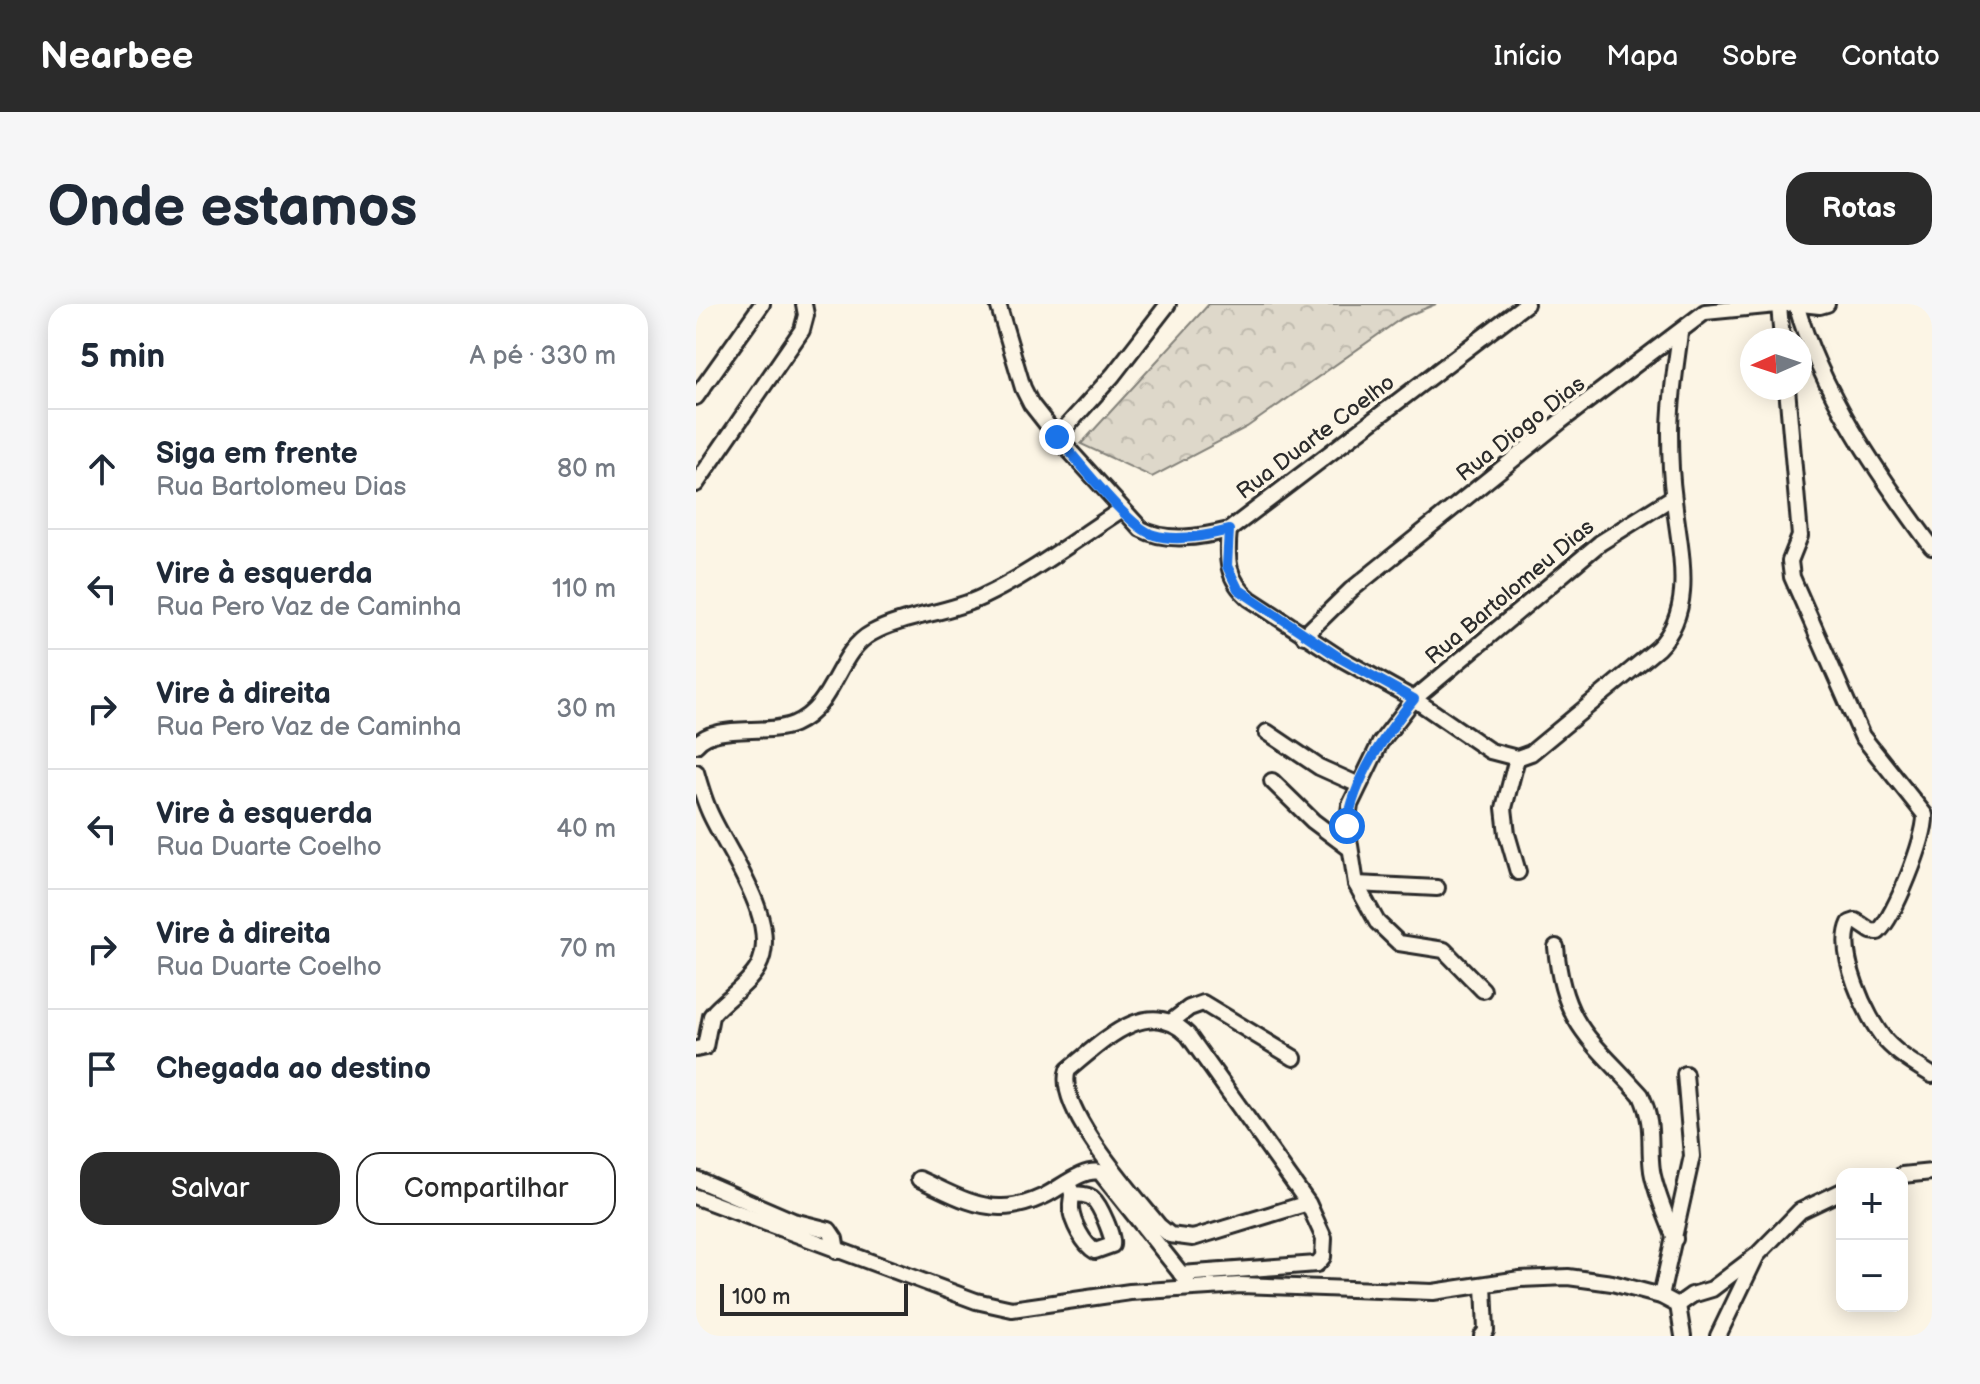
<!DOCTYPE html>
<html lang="pt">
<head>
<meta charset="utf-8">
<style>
  :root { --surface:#fff; --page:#f6f6f7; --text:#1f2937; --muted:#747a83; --line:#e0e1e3; --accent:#2b2b2b }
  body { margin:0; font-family:"Balsamiq Sans",sans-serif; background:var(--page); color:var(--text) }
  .controls { position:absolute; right:24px; bottom:24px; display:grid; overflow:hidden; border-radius:16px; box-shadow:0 4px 20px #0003 }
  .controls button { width:72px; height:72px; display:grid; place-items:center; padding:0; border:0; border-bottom:2px solid var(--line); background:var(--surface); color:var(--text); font:40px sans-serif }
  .compass { position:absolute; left:1044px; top:24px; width:72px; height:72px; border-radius:50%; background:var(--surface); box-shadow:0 4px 20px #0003; rotate:267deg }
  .scale { position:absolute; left:24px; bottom:20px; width:188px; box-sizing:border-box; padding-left:8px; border:4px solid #2b2b2b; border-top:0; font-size:22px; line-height:28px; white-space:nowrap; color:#2b2b2b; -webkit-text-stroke:6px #fcf5e5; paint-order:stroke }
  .stop { position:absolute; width:24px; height:24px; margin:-18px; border:6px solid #1a73e8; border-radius:50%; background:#fff }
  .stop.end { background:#1a73e8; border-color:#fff; box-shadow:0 2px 8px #0008 }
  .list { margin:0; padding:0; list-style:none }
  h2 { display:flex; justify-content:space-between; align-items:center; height:104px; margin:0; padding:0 32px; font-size:34px }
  h2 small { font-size:26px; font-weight:400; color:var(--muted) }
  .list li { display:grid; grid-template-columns:52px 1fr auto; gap:24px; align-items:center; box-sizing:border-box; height:120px; padding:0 32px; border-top:2px solid var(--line) }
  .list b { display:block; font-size:30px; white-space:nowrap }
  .list p { margin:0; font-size:26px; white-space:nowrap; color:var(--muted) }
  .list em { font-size:26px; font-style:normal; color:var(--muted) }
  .actions { display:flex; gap:16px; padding:24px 32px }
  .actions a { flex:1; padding:18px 0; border:2px solid var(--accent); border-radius:24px; text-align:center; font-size:28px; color:var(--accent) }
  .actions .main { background:var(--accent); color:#fff }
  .icon { flex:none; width:44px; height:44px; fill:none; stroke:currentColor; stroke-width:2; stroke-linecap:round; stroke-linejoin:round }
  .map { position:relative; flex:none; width:1236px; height:1032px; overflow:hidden; border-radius:24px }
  header { display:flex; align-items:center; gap:48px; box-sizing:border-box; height:112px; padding:0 40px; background:var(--accent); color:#fff }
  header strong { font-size:38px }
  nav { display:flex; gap:44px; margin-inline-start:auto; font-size:28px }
  .intro { display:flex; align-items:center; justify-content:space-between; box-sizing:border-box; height:192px; padding:0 48px }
  h1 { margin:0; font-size:56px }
  .button { padding:20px 36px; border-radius:24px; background:var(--accent); color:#fff; font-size:28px; font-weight:700 }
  main { display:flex; gap:48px; padding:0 48px }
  aside { flex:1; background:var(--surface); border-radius:24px; box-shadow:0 4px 20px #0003 }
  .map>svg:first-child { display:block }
  .forest { fill:url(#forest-crowns); stroke:#84827a; stroke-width:2 }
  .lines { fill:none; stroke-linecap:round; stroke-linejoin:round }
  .minor-casing { stroke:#2b2b2b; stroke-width:20 }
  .minor { stroke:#fcf5e5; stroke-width:14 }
  .route { stroke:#1a73e8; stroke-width:10 }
  .labels { text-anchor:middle; stroke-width:7; stroke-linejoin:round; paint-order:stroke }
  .street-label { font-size:22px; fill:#2b2b2b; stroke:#fcf5e5 }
</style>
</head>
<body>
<header>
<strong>Nearbee</strong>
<nav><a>Início</a><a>Mapa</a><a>Sobre</a><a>Contato</a></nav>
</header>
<div class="intro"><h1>Onde estamos</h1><a class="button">Rotas</a></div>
<main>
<aside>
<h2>5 min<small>A pé · 330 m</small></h2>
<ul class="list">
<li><svg class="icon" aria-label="ahead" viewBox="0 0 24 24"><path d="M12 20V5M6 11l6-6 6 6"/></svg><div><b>Siga em frente</b><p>Rua Bartolomeu Dias</p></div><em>80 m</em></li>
<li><svg class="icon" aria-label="left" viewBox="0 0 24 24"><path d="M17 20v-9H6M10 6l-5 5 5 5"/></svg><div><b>Vire à esquerda</b><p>Rua Pero Vaz de Caminha</p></div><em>110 m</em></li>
<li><svg class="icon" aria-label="right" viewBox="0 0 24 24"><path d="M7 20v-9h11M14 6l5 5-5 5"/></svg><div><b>Vire à direita</b><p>Rua Pero Vaz de Caminha</p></div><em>30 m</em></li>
<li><svg class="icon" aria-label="left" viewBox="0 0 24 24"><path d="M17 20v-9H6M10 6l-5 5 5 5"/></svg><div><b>Vire à esquerda</b><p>Rua Duarte Coelho</p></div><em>40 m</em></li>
<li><svg class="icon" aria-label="right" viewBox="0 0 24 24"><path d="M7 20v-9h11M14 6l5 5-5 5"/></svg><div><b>Vire à direita</b><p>Rua Duarte Coelho</p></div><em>70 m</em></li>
<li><svg class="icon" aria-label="arrive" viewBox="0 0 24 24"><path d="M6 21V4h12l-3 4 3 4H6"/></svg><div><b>Chegada ao destino</b></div></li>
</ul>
<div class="actions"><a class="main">Salvar</a><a>Compartilhar</a></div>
</aside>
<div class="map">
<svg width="1236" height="1032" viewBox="0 0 1236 1032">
  <defs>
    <pattern id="forest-crowns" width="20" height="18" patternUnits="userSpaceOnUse" patternTransform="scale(2)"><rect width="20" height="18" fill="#ded8ca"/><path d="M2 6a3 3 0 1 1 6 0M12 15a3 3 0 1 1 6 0" fill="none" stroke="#bfbaae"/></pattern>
  </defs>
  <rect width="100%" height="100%" fill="#fcf5e5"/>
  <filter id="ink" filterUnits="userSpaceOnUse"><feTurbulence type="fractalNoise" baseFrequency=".0125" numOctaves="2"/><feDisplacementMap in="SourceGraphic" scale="16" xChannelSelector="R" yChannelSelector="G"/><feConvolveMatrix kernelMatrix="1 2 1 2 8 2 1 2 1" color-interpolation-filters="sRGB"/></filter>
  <g filter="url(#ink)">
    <!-- forest -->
    <polygon class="forest" points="513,0 740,0 706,14 551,123 456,173 385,140"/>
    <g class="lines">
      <defs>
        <g id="minor">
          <path d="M302,0L327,84L335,100L361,133L445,225C471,239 505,233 533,226L830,0"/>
          <path d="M1100,0C1125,88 1182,170 1236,243"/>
          <polyline points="1105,0 1124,2 1131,0"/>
          <polyline points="1083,1 1086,36"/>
          <path d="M1091,84L1104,232L1094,257L1096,273L1166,432L1229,511C1230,534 1199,612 1182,628L1175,627L1160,617L1154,619C1140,648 1170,714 1190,737C1203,751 1220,761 1236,771"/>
          <polyline points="0,93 66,0"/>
          <polyline points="361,133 417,71 472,0"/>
          <polyline points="0,180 106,26 110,11 108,0"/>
          <path d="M533,226C530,255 531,276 554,295L644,354L718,395L794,447L821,454L835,449L962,344C1001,304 983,245 978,196C975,174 974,150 974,128C974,95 980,62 984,29"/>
          <polyline points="608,332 655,286 712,240 865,117 1009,8 1091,0"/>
          <polyline points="571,428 623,463 663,481"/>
          <path d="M0,441C18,418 71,432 98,420C140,402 140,348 176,329C209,311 251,310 286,293C335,270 380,235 425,206"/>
          <polyline points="821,454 808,504 811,530 822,568"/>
          <path d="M0,468C4,482 8,496 14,509C32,549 86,619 62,663C53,680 32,693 19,707L15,712L9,743L0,745"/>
          <polyline points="576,477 617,517 653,544"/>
          <polyline points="660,580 741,584"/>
          <path d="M860,643C867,722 896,736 945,791C959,822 952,837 956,867C960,890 971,913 979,935"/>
          <polyline points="787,686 748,646 703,639 681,618 660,580 651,522 654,501 684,439 718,395 904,239 977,193"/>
          <polyline points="476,717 493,704 507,699 598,754"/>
          <polyline points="1206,871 1236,868"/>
          <polyline points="0,875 97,917 133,926 139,935 141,947"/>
          <path d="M223,875C248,886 277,904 306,903C320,903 335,898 348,892C365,884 386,864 404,868L491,977"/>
          <path d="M371,879C380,893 374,891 375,905C376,918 388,941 399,947L416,941C418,933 404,901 397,895C392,890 384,891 378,890"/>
          <polyline points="0,893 280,997 316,1005 434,988 545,981 737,988 824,975 872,973 916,979 965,992 982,1001"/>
          <path d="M485,970L621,960L627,953L628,934L612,899L492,731C452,690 405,739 372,766C358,803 440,893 463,922L474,931L497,934L612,899"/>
          <polyline points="965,992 996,852 989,770"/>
          <polyline points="982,1001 996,991 1016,985 1062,950 1104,907 1146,887"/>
          <polyline points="982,1001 987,1032"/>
          <polyline points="786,1032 790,1027 788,981"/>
          <polyline points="1022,1032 1060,953"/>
        </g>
      </defs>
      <!-- minor casing -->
      <use href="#minor" class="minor-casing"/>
      <!-- minor -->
      <use href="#minor" class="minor"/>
    </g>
  </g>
  <g class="lines" filter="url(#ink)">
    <!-- route -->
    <path class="route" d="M361,133C381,155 433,224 458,231C481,238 510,232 533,226L531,262L542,285L644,354L718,395C688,432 658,474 651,522"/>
  </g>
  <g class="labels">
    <!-- street labels -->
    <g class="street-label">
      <text transform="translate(824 124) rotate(-38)" y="8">Rua Diogo Dias</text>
      <text transform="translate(619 132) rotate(-37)" y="8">Rua Duarte Coelho</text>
      <text transform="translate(813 287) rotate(-40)" y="8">Rua Bartolomeu Dias</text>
    </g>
  </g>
</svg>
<div class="controls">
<button>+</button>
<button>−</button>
</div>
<svg class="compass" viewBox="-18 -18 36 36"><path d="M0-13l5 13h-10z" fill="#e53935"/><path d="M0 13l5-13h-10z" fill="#747a83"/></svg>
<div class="scale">100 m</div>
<div class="stop" style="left:651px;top:522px"></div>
<div class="stop end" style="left:361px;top:133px"></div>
</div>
</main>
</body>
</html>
